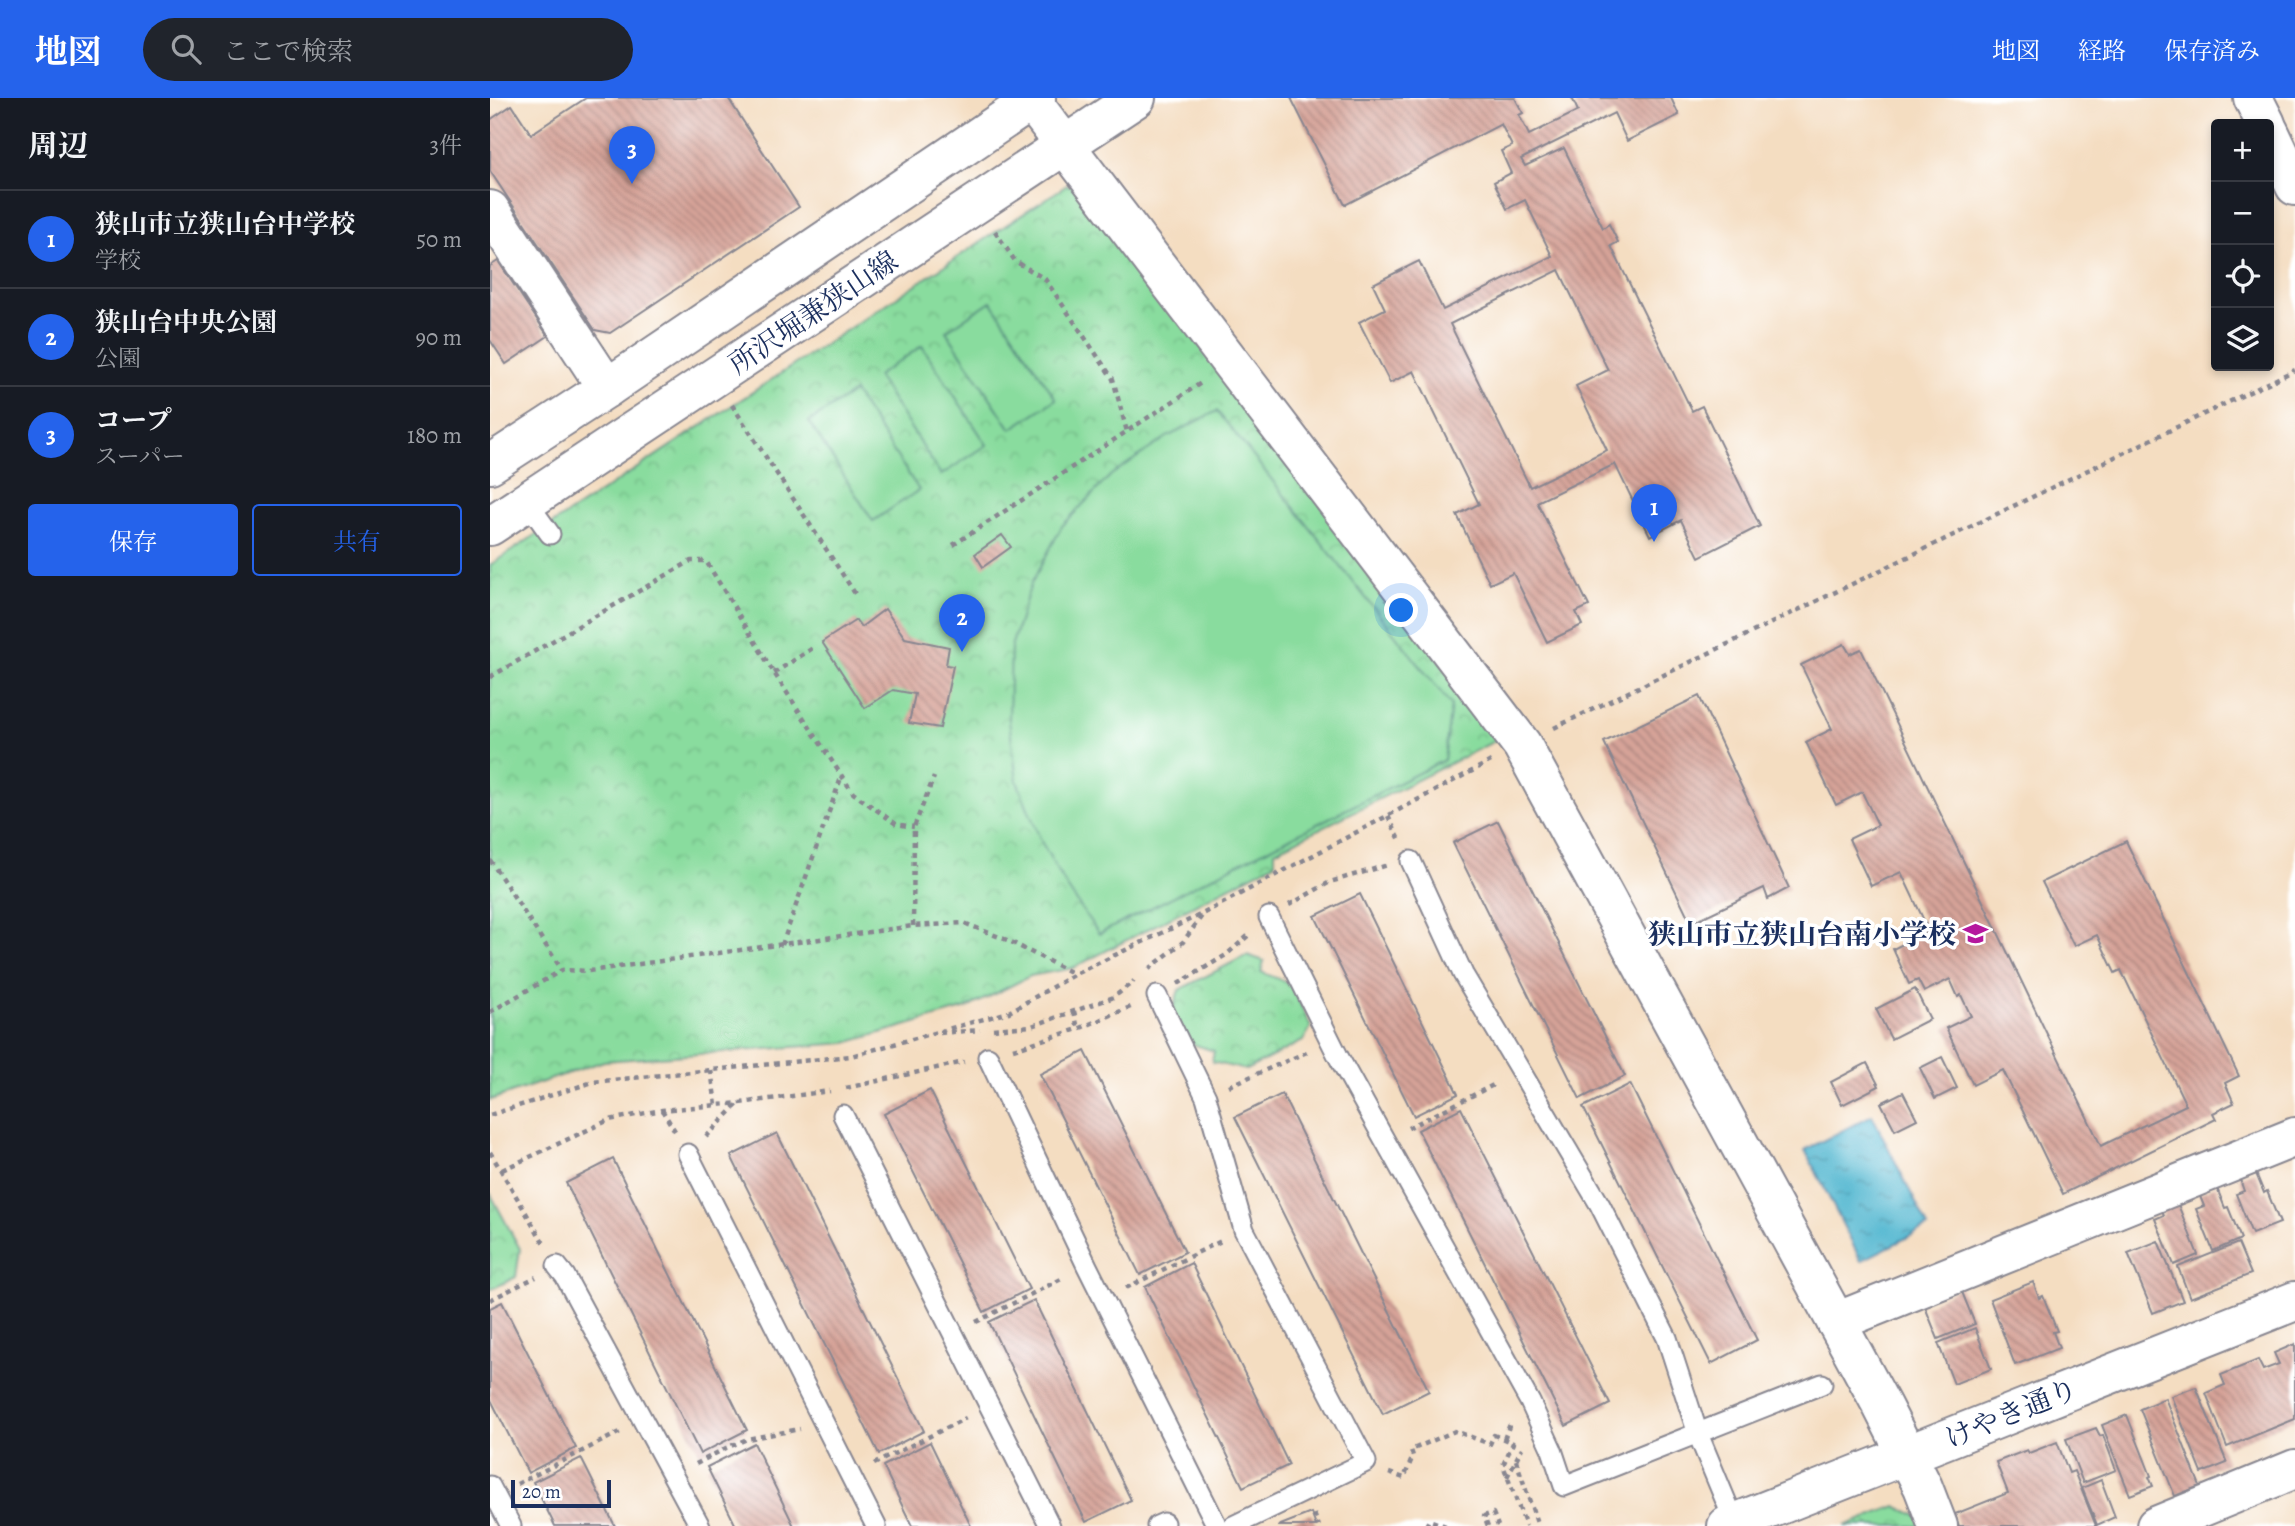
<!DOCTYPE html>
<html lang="ja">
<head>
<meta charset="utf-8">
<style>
  :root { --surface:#171b24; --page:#20242c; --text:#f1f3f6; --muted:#9ea1a6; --line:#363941; --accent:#2563eb }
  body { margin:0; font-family:Alegreya,"Noto Serif JP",serif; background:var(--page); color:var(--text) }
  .controls { position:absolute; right:21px; top:21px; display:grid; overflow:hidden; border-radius:7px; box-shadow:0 4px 10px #0003 }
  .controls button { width:63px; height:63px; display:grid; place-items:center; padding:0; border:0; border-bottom:2px solid var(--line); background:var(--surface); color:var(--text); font:35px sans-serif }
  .scale { position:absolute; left:21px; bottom:18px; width:100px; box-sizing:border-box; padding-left:7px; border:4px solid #1b2f5e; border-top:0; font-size:19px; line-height:24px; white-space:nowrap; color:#1b2f5e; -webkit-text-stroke:5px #fff; paint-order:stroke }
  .you { position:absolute; left:912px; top:513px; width:24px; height:24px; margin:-18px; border:5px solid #fff; border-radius:50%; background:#1a73e8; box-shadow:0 0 0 10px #1a73e833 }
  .badge { display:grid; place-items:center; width:46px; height:46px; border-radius:50%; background:var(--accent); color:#fff; font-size:23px; font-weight:700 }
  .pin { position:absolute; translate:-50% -58px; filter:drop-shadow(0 2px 4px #0008) }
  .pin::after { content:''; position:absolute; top:37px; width:24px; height:21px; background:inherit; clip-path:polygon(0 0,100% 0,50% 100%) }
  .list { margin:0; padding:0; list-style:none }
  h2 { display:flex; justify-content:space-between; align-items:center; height:91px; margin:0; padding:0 28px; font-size:30px }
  h2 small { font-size:23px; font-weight:400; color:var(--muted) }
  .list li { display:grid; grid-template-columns:46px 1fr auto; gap:21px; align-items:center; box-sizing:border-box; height:98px; padding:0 28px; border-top:2px solid var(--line) }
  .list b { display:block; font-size:26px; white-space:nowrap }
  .list p { margin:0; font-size:23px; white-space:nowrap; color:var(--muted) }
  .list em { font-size:23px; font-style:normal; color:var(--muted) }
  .actions { display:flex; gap:14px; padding:21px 28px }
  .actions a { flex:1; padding:16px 0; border:2px solid var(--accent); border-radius:7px; text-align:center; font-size:24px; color:var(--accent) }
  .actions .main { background:var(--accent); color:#fff }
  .icon { flex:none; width:38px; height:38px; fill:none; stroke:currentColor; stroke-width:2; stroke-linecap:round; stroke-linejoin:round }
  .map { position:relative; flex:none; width:1805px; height:1428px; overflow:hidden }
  header { display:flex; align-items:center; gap:42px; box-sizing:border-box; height:98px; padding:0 35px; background:var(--accent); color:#fff }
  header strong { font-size:33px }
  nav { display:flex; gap:38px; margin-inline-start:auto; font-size:24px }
  .search { width:490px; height:63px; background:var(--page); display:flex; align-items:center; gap:18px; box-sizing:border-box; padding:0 24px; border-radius:38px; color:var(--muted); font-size:26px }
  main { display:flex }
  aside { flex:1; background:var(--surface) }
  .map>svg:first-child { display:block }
  .park { fill:url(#park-crowns); stroke:#52867e; stroke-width:2 }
  .pitch { fill:#89dc9e; stroke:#52867e; stroke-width:2 }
  .water { fill:url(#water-ripples); stroke:#367397; stroke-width:2 }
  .building { fill:url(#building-back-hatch); fill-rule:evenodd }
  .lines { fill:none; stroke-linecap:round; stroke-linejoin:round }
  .lane-casing { stroke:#888690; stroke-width:23 }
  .street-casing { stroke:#888690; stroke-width:42 }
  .secondary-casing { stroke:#888690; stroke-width:42 }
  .path { stroke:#888690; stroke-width:4.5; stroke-dasharray:5 5; stroke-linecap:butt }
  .lane { stroke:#fff; stroke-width:19 }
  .street { stroke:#fff; stroke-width:38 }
  .secondary { stroke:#fff; stroke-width:38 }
  .labels { text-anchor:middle; stroke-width:7; stroke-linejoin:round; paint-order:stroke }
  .street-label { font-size:28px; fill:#1b2f5e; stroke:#fff }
  .poi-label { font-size:28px; font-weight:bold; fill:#1b2f5e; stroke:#fff; text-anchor:end }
</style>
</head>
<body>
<header>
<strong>地図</strong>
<div class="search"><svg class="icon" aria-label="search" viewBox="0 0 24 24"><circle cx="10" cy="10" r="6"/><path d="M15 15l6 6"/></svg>ここで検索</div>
<nav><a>地図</a><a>経路</a><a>保存済み</a></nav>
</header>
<main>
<aside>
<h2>周辺<small>3件</small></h2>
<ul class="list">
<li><span class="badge">1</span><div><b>狭山市立狭山台中学校</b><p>学校</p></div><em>50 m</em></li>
<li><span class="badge">2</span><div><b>狭山台中央公園</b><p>公園</p></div><em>90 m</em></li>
<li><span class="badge">3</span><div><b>コープ</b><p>スーパー</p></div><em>180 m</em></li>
</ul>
<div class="actions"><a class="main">保存</a><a>共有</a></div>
</aside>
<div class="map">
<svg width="1805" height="1428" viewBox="0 0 1805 1428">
  <defs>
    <pattern id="park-crowns" width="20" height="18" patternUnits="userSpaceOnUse" patternTransform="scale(1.75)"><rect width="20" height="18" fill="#89dc9e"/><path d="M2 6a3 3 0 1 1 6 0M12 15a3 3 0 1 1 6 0" fill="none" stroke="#76bd8a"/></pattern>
    <pattern id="water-ripples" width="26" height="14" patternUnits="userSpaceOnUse" patternTransform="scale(1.75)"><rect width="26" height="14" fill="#52b7d0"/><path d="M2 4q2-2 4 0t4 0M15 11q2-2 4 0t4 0" fill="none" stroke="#4395ac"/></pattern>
    <pattern id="building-back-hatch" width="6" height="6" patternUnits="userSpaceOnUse" patternTransform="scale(1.75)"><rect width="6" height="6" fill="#d6a398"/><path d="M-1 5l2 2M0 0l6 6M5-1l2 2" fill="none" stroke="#ad857f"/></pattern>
  </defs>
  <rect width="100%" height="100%" fill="#fff"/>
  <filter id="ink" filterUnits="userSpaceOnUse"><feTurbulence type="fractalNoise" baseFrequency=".0143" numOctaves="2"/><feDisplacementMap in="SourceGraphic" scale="14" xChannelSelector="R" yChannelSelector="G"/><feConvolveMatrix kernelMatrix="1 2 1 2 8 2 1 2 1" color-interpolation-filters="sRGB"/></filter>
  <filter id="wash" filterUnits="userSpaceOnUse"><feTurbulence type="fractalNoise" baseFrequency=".00686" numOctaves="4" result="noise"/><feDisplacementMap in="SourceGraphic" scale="28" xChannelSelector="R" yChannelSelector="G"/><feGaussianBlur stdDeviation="1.57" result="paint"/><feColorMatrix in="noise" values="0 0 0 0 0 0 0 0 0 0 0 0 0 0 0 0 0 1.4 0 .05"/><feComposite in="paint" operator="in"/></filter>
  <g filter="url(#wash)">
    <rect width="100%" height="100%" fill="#f4ddc1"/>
    <!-- park -->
    <g class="park">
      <polygon points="577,87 592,91 1009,641 785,753 785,765 583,870 540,878 477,910 356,945 114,963 0,1002 0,467"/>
      <polygon points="757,857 774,863 771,874 801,886 821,929 813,943 756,972 722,964 724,953 693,943 681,917 689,892"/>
      <polygon points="0,1095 30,1151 26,1179 0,1192"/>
      <polygon points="1406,1408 1428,1418 1432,1428 1355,1428"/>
    </g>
    <!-- pitch -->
    <g class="pitch">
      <polygon points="501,203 566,301 521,331 456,233"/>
      <polygon points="432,248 497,347 451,377 387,278"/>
      <polygon points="364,294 429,392 383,423 319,324"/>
      <polygon points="727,313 961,607 954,662 609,836 578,791 551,743 527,683 519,622 521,549 541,486 572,428 621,377 677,339"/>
    </g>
    <!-- water -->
    <polygon class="water" points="1382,1017 1438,1129 1371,1163 1315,1052"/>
    <g id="blocks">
      <!-- building -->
      <g class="building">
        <polygon points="96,0 238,0 309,109 120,235 105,232 0,73 0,22 22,7 41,36"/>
        <path d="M801,0H1025L1033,15L1029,17L1039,37L1088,13L1082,0H1181L1189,17L1137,43L1124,15L1031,61L1035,68L1074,50L1113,130L1119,126L1128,144L1121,148L1202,313L1212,308L1270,428L1209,459L1191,422L1160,438L1125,366L1047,404L1099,508L1086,514L1092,527L1057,544L1023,475L1000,486L967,417L989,406L924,273L900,285L869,224L895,211L883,186L929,163L953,212L1062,158L1035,102L1017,111L1004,84L1021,75L1011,53L1022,48L1011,26L855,107ZM1069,172L1118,272L1086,288L1117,352L1040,389L960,226Z"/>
        <polygon points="8,163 58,238 16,266 0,242 0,168"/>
        <polygon points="512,437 521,449 493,469 485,456"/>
        <polygon points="395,511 415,540 459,549 456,567 463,568 450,630 419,625 425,596 403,592 375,610 332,544 366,522 371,529"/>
        <polygon points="1354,546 1360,556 1371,551 1611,1048 1696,1007 1631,872 1625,875 1607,837 1584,848 1552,784 1636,743 1749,978 1735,985 1744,1005 1723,1015 1726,1021 1573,1096 1513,972 1483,987 1456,930 1481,918 1471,897 1468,899 1460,881 1434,894 1428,882 1419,886 1403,851 1439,833 1411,774 1381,788 1359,741 1388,727 1372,694 1346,707 1316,644 1342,631 1311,567"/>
        <polygon points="1209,598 1299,790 1278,801 1274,790 1201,825 1114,644"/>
        <polygon points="1008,723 1135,978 1090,1001 963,745"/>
        <polygon points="870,796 968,996 924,1018 825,818"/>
        <polygon points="1425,891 1440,921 1401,941 1386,911"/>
        <polygon points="595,953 695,1154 650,1177 550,976"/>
        <polygon points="1452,959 1467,990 1445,1001 1430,970"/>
        <polygon points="1377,965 1389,988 1352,1007 1341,984"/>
        <polygon points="1140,986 1267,1242 1221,1266 1093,1009"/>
        <polygon points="440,992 539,1191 494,1214 394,1016"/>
        <polygon points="1413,994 1427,1021 1405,1032 1391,1005"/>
        <polygon points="792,996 939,1293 893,1316 745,1019"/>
        <polygon points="971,1010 1120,1306 1076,1328 928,1032"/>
        <polygon points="287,1035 434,1333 389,1356 241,1058"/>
        <polygon points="123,1061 257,1332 210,1356 76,1085"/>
        <polygon points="1765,1073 1774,1095 1777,1093 1790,1125 1762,1136 1746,1096 1754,1093 1749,1079"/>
        <polygon points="1726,1088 1735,1110 1738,1109 1751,1141 1723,1153 1706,1111 1714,1108 1709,1096"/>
        <polygon points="1687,1104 1708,1157 1684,1167 1665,1121 1674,1117 1671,1110"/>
        <polygon points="1668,1143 1693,1203 1663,1215 1638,1155"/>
        <polygon points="1748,1145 1761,1176 1700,1200 1688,1169"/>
        <polygon points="701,1165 799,1367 753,1389 655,1189"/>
        <polygon points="1543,1184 1549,1200 1553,1198 1567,1233 1563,1234 1569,1250 1525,1267 1500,1201"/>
        <polygon points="1470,1189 1485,1226 1448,1241 1435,1209"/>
        <polygon points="544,1202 641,1402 596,1424 499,1224"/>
        <polygon points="12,1204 86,1350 38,1375 0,1300 0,1210"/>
        <polygon points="1485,1230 1501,1271 1464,1286 1448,1245"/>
        <polygon points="1805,1246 1805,1321 1737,1349 1716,1295 1735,1287 1731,1277 1768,1262 1773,1272 1789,1266 1784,1255"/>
        <polygon points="1706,1289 1737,1365 1712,1375 1681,1298"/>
        <polygon points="1675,1300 1710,1388 1685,1398 1650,1311"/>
        <polygon points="1637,1317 1661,1378 1659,1379 1663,1388 1640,1397 1612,1327"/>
        <polygon points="1606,1330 1610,1338 1613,1337 1626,1372 1593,1385 1576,1341"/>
        <polygon points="440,1344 481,1428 422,1428 393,1368"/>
        <polygon points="1567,1344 1579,1375 1584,1373 1606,1428 1469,1428 1465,1416 1518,1395 1506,1364 1537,1352 1539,1355"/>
        <polygon points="264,1345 304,1428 246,1428 217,1369"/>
        <polygon points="91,1360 125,1428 65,1428 43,1384"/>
        <polygon points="1611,1382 1625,1419 1607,1427 1592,1390"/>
        <polygon points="821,1415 826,1428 788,1428"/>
      </g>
    </g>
  </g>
  <g filter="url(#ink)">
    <use href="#blocks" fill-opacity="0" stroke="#888690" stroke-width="2"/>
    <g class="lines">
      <defs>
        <g id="lane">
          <polyline points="37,404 60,436"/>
          <polyline points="921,763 973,876 1110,1107 1177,1240 1208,1336 1245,1425"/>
          <polyline points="779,819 848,958 1040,1304 1062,1352 1074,1388 1332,1286"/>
          <polyline points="667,898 716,999 754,1132 876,1364 743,1428"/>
          <polyline points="498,959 597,1168 727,1428"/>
          <polyline points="353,1017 560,1428"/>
          <polyline points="198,1056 386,1428"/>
          <polyline points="67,1168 75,1178 210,1428"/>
          <polyline points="0,1388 21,1428"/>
          <polyline points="667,1428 674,1425"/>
        </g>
        <g id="street">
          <polyline points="539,0 1032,647 1392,1308 1433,1389 1448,1428"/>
          <polyline points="1763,0 1776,26"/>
          <polyline points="1779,33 1805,88"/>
          <polyline points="0,112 117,290"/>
          <polyline points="1346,1224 1805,1039"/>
          <polyline points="1666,1428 1805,1371"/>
        </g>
        <g id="secondary">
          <polyline points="0,366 117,290 546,0"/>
          <polyline points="0,428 646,0"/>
          <polyline points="1237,1428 1805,1203"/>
        </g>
      </defs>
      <!-- lane casing -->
      <use href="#lane" class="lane-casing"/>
      <!-- street casing -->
      <use href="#street" class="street-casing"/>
      <!-- secondary casing -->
      <use href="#secondary" class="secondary-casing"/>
      <!-- path -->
      <g class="path">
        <polyline points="505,133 525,163 555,181 623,281 637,334"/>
        <polyline points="242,307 366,497"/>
        <polyline points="463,447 711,285"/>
        <polyline points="284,575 323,550"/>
        <polyline points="0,579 201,463 216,463 284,575 363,695 406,726 424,729"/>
        <polyline points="1064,630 1805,272"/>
        <polyline points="898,718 910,742"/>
        <polyline points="0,762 72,872"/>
        <polyline points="799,807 840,784 898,767"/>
        <polyline points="423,828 424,729 444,679"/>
        <polyline points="292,847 352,677"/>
        <polyline points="659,871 693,844 714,815"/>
        <polyline points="688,886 736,857 759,837"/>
        <polyline points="584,913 588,931"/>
        <polyline points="0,914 72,872 99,873 423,828 474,825 517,842 584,876"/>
        <polyline points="503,931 542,928 624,899 644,883"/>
        <polyline points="450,935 490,932"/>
        <polyline points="523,951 588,931 643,908"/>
        <polyline points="221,972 226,1007"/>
        <polyline points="739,988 817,954"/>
        <polyline points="356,990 474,964"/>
        <polyline points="172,1012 185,1033"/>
        <polyline points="0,1017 103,984 361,958 519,914 585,876 714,815 1001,663"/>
        <polyline points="918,1030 1007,985"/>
        <polyline points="216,1039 249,1005"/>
        <polyline points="0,1054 55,1147"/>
        <polyline points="12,1072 119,1022 172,1012 250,1005 340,993"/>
        <polyline points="636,1190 731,1143"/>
        <polyline points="0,1202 46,1179"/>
        <polyline points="486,1224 575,1179"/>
        <polyline points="1014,1341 1020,1326"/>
        <polyline points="1026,1362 1048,1428"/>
        <polyline points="206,1366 236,1350 257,1341 310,1331"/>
        <polyline points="384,1366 476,1320"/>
        <polyline points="899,1375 914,1380 923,1358 921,1352 965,1333 1000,1346 1004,1337 1023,1345 1013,1367 1036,1428"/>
        <polyline points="1017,1379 1032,1350"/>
        <polyline points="27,1386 132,1333"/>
        <polyline points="824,1416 829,1428"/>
        <polyline points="936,1428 939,1422 956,1428"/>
        <polyline points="998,1428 994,1418 1003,1415 1008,1428"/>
      </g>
      <!-- lane -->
      <use href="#lane" class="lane"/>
      <!-- street -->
      <use href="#street" class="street"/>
      <!-- secondary -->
      <use href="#secondary" class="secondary"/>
    </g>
  </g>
  <!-- icons -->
  <defs>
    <symbol id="school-bare" viewBox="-9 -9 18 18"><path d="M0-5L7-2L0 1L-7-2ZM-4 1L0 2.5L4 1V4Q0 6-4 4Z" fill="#b5179e" stroke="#fff" stroke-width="2.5" paint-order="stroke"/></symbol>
  </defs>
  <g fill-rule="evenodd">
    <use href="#school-bare" x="1468" y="818" width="35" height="35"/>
  </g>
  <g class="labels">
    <!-- street labels -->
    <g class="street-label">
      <text transform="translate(323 214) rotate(-34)" y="10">所沢堀兼狭山線</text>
      <text transform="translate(1521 1315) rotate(-22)" y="10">けやき通り</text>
    </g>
    <!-- poi labels -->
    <g class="poi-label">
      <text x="1466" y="846">狭山市立狭山台南小学校</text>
    </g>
  </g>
</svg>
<div class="controls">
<button>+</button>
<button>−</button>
<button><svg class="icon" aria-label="locate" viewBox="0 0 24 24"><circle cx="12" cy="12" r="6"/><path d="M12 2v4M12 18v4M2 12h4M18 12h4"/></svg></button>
<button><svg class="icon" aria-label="layers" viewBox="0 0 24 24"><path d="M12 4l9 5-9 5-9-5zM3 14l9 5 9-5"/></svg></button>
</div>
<div class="scale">20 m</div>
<div class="you"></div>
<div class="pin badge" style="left:1164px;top:444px">1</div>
<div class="pin badge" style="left:472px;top:554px">2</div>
<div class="pin badge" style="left:142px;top:86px">3</div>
</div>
</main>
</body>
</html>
